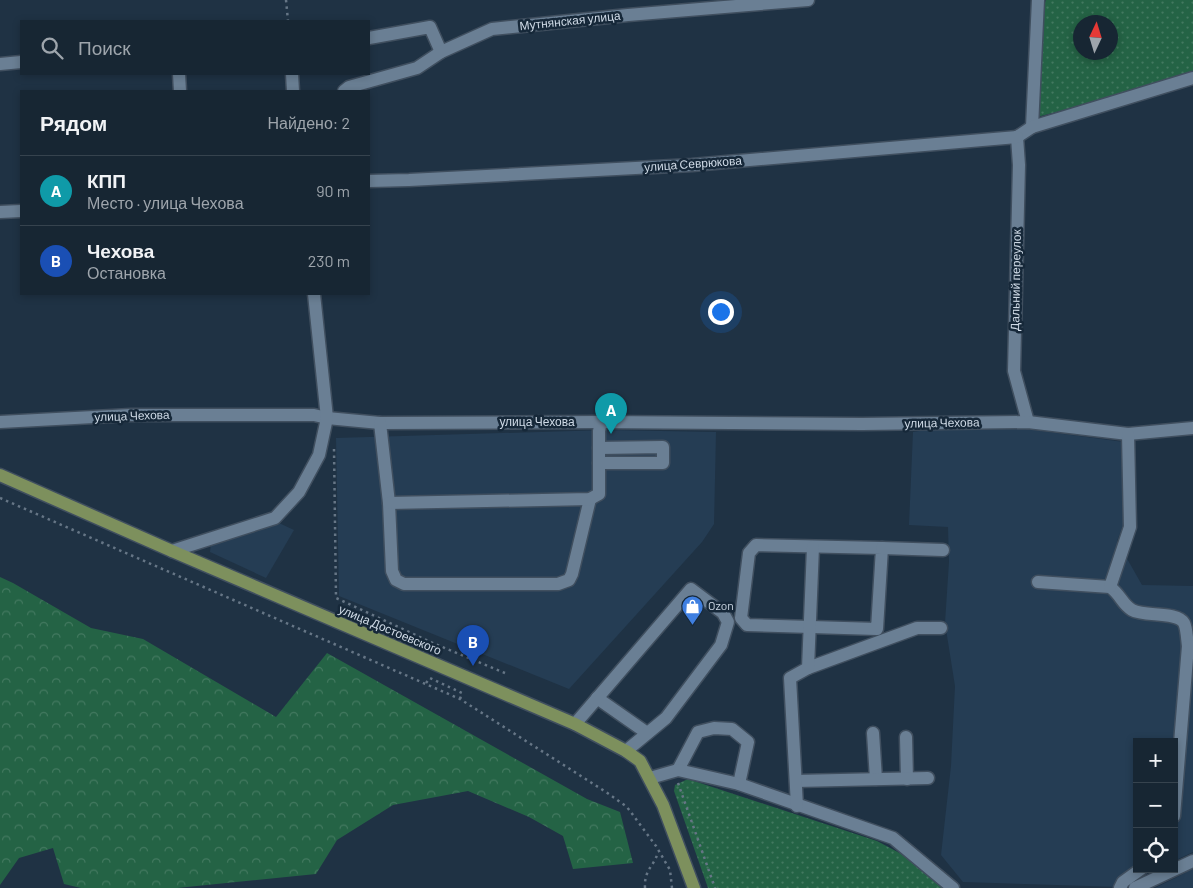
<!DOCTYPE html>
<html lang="ru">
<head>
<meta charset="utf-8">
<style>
  :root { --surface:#172633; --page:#24323f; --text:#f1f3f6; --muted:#9ea5ac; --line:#36434e; --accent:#5eceb8 }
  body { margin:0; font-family:Barlow,sans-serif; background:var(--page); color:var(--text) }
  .controls { position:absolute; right:15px; bottom:15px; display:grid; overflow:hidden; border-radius:0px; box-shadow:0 2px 8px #0003 }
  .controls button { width:45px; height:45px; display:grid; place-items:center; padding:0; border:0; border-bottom:1px solid var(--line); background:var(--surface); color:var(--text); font:25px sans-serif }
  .compass { position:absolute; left:1073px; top:15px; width:45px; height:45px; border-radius:50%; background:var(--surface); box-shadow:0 2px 8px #0003; rotate:4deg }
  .you { position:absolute; left:720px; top:311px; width:18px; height:18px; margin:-12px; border:4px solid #fff; border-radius:50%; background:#1a73e8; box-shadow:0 0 0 8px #1a73e833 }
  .badge { display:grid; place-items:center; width:32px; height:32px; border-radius:50%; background:var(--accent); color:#fff; font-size:16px; font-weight:700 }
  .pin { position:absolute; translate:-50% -41px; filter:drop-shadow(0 1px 2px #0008) }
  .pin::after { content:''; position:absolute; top:26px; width:18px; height:15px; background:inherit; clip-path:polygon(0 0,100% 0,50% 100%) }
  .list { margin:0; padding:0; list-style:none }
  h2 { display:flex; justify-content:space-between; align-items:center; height:65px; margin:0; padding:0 20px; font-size:21px }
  h2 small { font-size:16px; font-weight:400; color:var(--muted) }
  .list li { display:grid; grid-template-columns:32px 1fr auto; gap:15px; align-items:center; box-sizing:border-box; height:70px; padding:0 20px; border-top:1px solid var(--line) }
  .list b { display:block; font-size:19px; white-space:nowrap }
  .list p { margin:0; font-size:16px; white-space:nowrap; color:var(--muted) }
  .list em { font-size:16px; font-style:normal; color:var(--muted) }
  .icon { flex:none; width:28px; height:28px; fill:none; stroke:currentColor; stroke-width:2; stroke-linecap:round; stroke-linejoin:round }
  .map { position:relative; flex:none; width:1193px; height:888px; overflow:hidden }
  .search { position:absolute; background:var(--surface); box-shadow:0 2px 8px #0003; left:20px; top:20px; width:350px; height:55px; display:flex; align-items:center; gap:12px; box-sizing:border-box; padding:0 18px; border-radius:0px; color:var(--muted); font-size:19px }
  .panel { position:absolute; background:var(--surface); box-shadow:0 2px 8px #0003; left:20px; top:90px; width:350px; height:205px; border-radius:0px }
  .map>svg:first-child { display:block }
  .built { fill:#253d54 }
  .grass { fill:url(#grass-dots); fill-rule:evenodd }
  .forest { fill:url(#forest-crowns) }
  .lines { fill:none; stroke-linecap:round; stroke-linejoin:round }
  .minor-casing { stroke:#404f5f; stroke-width:15 }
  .major-casing { stroke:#404f5f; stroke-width:15 }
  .path { stroke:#667686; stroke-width:2.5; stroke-dasharray:2.5 4; stroke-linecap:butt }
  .minor { stroke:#6a7f94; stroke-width:12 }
  .major { stroke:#7d905d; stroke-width:12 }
  .labels { text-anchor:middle; stroke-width:5; stroke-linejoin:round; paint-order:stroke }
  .street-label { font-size:12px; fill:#cfdae6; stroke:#162839 }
  .poi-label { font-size:12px; fill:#cfdae6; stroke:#162839; text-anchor:start }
</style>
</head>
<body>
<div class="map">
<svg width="1193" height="888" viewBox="0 0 1193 888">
  <defs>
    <pattern id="grass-dots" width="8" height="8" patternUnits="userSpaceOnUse" patternTransform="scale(1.25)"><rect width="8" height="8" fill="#246345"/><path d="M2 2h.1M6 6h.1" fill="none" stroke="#437960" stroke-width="1.8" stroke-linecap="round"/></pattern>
    <pattern id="forest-crowns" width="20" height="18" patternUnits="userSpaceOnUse" patternTransform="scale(1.25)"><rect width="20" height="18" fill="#246345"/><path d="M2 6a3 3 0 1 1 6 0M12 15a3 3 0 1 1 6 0" fill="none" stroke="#437960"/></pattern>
  </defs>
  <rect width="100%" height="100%" fill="#1f3244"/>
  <!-- built -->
  <g class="built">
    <polygon points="1026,429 1124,442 1124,523 1117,541 1142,585 1193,586 1193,852 1174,861 1174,742 1137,742 1137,869 1157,869 1120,887 963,882 941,855 951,766 955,686 945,623 949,562 948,527 909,525 913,432 925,430"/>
    <polygon points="607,430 716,432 714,524 702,542 569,689 339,596 336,438"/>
    <polygon points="279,523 294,530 266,578 210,552 211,544"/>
    <polygon points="1193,869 1193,888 1155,888"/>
  </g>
  <!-- grass -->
  <g class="grass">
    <path d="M1046,0H1193V73L1107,99L1037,117L1043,7ZM1080,22H1110V52H1080Z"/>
    <polygon points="688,779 877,841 909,858 943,888 708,888 674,791 675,785"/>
  </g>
  <!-- forest -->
  <polygon class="forest" points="0,577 13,583 91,628 143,639 276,717 327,653 587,799 620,812 633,863 573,869 563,836 529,817 468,791 393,805 337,840 316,874 177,888 81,888 64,884 53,848 19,858 0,885"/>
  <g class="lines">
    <defs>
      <g id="minor">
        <polyline points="369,38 430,27 441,52"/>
        <polyline points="0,64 21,62"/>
        <polyline points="179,74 180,91"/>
        <polyline points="292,74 293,91"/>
        <polyline points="344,91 349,87 417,68 441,52 492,29 628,15 808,0"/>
        <polyline points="1032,127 1038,0"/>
        <polyline points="1017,137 1019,165 1014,371 1028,422"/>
        <polyline points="1017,137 1032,127 1193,78"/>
        <polyline points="369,181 409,180 692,165 1017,137"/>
        <polyline points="0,212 21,211"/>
        <polyline points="0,422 131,415 314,415 327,418 380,423 601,422 862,424 1028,422 1128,434 1193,428"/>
        <polyline points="380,423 389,503 392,571 396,580 404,584 558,584 569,580 572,574 590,499"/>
        <polyline points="599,448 663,447 663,463 599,463"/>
        <polyline points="389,503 590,499 599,494 599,431 601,422"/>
        <polygon points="756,545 882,548 877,629 747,625 741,618 749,553"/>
        <polyline points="882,548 943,550"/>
        <polyline points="172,551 275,518 299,492 319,455 327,418 314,294"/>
        <path d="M1038,582L1110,587C1121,595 1122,604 1132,610C1144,617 1177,611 1184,623C1187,629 1187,640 1188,646"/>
        <polyline points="1110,587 1130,527 1128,434"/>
        <polyline points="808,668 917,628 941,628"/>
        <polyline points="597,698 647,733"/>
        <polyline points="575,724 691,589 723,613 728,622 721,645 666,718 626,751"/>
        <polyline points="873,733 876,779"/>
        <polyline points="906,737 907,779"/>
        <polyline points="678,770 698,732 714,728 732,729 748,742 739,784"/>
        <polyline points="650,778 678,770 739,784 893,838 953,888"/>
        <polyline points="796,781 928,778"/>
        <polyline points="797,806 790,678 808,668 813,547"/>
        <polyline points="1174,816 1188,646 1193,647"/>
        <polyline points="1120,888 1123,882 1141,869"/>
        <polyline points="1135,888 1193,861"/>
      </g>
      <polyline id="major" points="0,475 172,551 575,724 626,751 640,761 663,805 694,888"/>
    </defs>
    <!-- minor casing -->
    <use href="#minor" class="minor-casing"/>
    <!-- major casing -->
    <use href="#major" class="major-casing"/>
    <!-- path -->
    <g class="path">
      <polyline points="286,0 288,21"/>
      <polyline points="334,449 336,598 435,644 505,673"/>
      <polyline points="0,498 460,699 606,792 627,807 656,846 670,870 672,888"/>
      <polyline points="426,683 430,678 462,693 460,699"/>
      <polyline points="678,783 715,888"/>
      <path d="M645,888C644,869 654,867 658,852"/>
    </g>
    <!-- minor -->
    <use href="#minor" class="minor"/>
    <!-- major -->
    <use href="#major" class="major"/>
  </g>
  <!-- icons -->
  <defs>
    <symbol id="shop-pin" viewBox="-11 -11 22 30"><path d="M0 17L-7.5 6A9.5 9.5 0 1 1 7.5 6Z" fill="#3f7fe0" stroke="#162839"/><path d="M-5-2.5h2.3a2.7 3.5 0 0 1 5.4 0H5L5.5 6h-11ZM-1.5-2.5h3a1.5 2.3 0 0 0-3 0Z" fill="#fff"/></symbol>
  </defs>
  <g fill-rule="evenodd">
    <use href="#shop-pin" x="680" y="594" width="25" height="34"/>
  </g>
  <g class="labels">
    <!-- street labels -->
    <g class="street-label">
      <text transform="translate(570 21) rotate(-6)" y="4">Мутнянская улица</text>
      <text transform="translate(693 164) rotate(-4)" y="4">улица Севрюкова</text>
      <text transform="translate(1016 280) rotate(-89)" y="4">Дальний переулок</text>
      <text transform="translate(132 416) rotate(-2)" y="4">улица Чехова</text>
      <text x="537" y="426">улица Чехова</text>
      <text transform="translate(942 423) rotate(-1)" y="4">улица Чехова</text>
      <text transform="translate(390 630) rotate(23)" y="4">улица Достоевского</text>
    </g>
    <!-- poi labels -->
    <g class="poi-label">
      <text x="708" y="610">Ozon</text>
    </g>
  </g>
</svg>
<div class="controls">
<button>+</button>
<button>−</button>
<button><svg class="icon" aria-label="locate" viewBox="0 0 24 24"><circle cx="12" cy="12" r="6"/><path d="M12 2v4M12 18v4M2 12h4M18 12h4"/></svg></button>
</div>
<svg class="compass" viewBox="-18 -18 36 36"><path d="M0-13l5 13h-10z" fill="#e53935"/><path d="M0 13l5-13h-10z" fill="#9ea5ac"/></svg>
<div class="you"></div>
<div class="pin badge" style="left:611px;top:434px;background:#0f9aa8">A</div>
<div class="pin badge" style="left:473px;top:666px;background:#1a4fb4">B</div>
<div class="search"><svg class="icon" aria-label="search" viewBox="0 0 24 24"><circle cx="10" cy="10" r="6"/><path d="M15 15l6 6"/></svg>Поиск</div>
<section class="panel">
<h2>Рядом<small>Найдено: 2</small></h2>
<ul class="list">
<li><span class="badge" style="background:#0f9aa8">A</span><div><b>КПП</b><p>Место · улица Чехова</p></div><em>90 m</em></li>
<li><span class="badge" style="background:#1a4fb4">B</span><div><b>Чехова</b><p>Остановка</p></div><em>230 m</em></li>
</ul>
</section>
</div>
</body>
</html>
